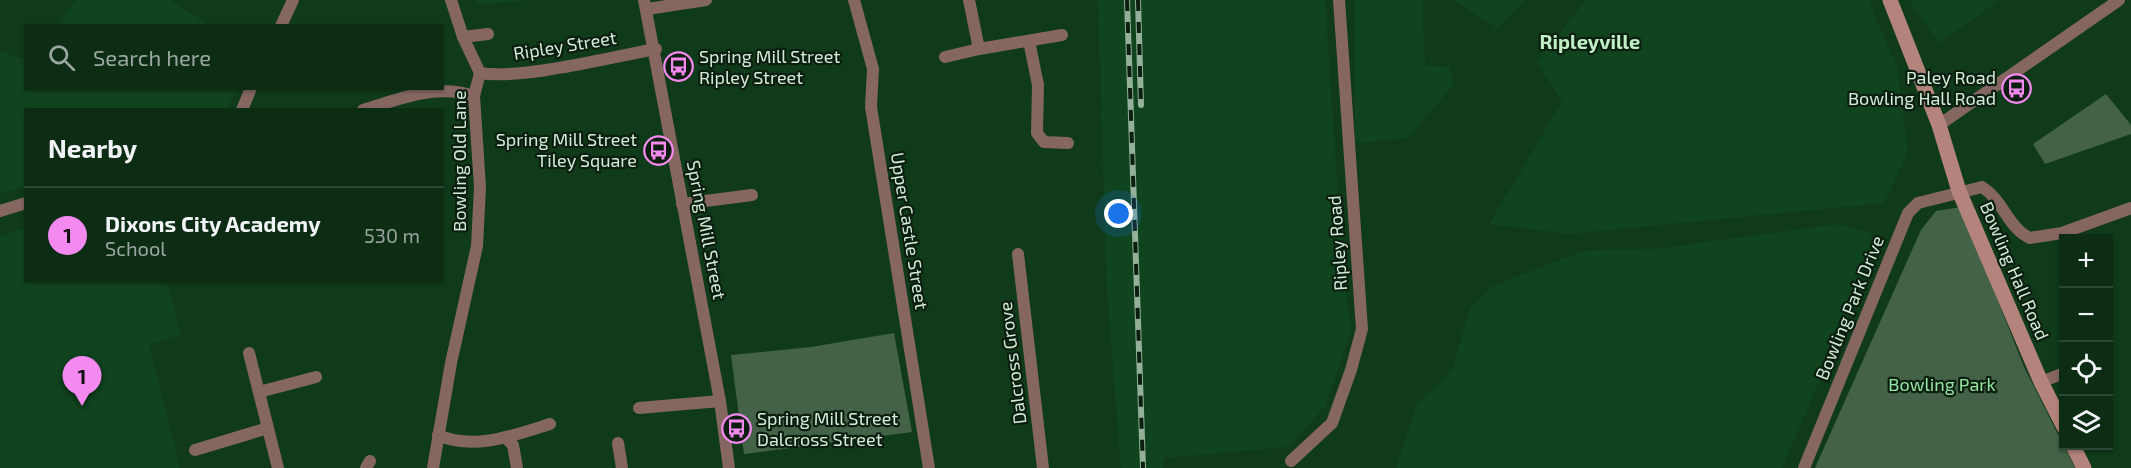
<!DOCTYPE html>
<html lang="en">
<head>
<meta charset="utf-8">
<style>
  :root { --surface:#0c2c14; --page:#15341d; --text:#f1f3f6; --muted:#9aa7a0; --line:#2c4834; --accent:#f489f0 }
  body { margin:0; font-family:"Exo 2",sans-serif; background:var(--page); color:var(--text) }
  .controls { position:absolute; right:18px; bottom:18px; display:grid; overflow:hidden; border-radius:0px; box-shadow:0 2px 4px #0004 }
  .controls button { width:54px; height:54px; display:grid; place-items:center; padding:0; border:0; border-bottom:2px solid var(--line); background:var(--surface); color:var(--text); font:30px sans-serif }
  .you { position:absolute; left:1119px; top:214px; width:21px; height:21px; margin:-15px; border:4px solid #fff; border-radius:50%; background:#1a73e8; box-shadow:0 0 0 9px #1a73e833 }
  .badge { display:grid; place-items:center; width:39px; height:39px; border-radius:50%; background:var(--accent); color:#111; font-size:20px; font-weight:700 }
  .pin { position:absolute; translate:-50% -50px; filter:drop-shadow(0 2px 3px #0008) }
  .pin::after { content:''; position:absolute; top:32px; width:21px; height:18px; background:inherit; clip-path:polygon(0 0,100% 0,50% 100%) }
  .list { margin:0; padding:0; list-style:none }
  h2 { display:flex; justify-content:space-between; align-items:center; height:78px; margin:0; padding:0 24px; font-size:26px }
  h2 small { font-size:20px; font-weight:400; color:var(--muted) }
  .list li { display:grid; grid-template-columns:39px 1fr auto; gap:18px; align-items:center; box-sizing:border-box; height:96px; padding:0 24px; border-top:2px solid var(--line) }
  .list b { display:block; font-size:22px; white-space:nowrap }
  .list p { margin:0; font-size:20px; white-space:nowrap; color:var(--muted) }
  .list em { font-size:20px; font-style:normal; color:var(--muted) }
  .icon { flex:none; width:33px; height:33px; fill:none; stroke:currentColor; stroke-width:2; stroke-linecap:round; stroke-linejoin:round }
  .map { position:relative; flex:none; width:2131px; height:468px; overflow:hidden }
  .search { position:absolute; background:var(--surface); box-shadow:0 2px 4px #0004; left:24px; top:24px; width:420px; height:66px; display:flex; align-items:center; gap:15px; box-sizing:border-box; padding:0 21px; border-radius:0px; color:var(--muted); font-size:22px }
  .panel { position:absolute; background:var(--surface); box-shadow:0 2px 4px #0004; left:24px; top:108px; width:420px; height:174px; border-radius:0px }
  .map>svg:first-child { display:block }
  .built { fill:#10441e }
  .green { fill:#436247 }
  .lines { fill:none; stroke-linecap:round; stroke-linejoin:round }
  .street { stroke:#856661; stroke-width:12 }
  .secondary { stroke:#b4837c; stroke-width:15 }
  .rail-casing { stroke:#93b198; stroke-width:6 }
  .rail { stroke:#0c1e0f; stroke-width:4; stroke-dasharray:11; stroke-linecap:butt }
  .labels { text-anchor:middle; stroke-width:4.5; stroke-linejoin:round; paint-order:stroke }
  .street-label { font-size:18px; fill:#d4ecd7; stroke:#0c1e0f }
  .poi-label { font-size:18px; fill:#d4ecd7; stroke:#0c1e0f; text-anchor:start }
  .park-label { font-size:18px; fill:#96e6a3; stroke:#0c1e0f }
  .neighbourhood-label { font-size:20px; font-weight:bold; fill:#bfeec5; stroke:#0c1e0f }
</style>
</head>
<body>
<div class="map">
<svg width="2131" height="468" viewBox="0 0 2131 468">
  <rect width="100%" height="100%" fill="#103b1a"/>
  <!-- built -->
  <g class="built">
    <polygon points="76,0 170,0 209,25 57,25"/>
    <polygon points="475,0 531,0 477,5"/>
    <polygon points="1098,0 1325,0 1343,272 1351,332 1325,406 1289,447 1164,458 1163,468 1121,468 1107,288"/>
    <polygon points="1355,0 1422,0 1425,66 1449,67 1454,84 1408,138 1355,143"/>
    <polygon points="1454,0 1526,0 1497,28"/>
    <polygon points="1586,0 1868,0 1897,67 1908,152 1884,203 1570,234 1489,224 1562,102 1537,62"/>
    <polygon points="1909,0 2000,0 1939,43"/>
    <polygon points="0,51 25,60 26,88 238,89 226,109 26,110 25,187 0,194"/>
    <polygon points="1838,224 1872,234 1858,292 1782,468 1396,468 1417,405 1452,371 1470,308 1491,287 1583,251 1662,248"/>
    <polygon points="25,228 26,280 166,281 181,334 149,345 180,468 0,468 0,236"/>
  </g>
  <!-- green -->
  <g class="green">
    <polygon points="2106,94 2131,125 2131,134 2045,164 2033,144"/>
    <polygon points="1961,207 2024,367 2075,468 1815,468 1921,230 1936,211"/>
    <polygon points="894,333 912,432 744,454 731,355 811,347"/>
  </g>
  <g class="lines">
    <!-- street -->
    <g class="street">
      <polyline points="644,0 720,401 729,468"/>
      <polyline points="854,0 873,69 871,107 929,468"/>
      <polyline points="969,0 979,49 1062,35"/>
      <polyline points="647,9 706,0"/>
      <polyline points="281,26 293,0"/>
      <polyline points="463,37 488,34"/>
      <polyline points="1029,41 1038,85 1037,133 1044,142 1068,143"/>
      <polyline points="945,57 979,49"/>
      <path d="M480,73C522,80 611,57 656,49"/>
      <polyline points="242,110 251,88"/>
      <path d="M363,110C400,99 437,83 474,96"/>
      <polyline points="1939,125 2119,0"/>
      <polyline points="682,204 752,195"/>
      <polyline points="0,211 26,203"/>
      <polyline points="1018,254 1043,468"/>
      <polyline points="249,353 278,468"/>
      <polyline points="2041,382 2064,373"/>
      <polyline points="259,392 316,377"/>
      <polyline points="639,408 720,401"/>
      <path d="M438,435C474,451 515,435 550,424"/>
      <polyline points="506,438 513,445 517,468"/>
      <polyline points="618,443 622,468"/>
      <polyline points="195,450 268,428"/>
      <polyline points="1291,461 1332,423 1351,370 1362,329 1339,0"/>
      <polyline points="366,468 370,461"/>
      <polyline points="433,468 451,363 477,246 480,187 474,96 480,73 463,37 451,0"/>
      <path d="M1804,468L1908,213L1918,203L1982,187C2004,201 2007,227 2030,238L2062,233L2131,208"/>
    </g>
    <!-- secondary -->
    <g class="secondary">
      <polyline points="1890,0 1939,125 1959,191 2041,382 2064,427"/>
      <polyline points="2073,446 2084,468"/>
    </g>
    <defs>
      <g id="rail">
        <polyline points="1127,0 1143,468"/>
        <polyline points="1138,0 1141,105"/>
      </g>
    </defs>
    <!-- rail casing -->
    <use href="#rail" class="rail-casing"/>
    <!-- rail -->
    <use href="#rail" class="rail"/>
  </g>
  <!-- icons -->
  <defs>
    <symbol id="bus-ring" viewBox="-11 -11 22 22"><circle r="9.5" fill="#0c1e0f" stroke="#f489f0" stroke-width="1.5"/><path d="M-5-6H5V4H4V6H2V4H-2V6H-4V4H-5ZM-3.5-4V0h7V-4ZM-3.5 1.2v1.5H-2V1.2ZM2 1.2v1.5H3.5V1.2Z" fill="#f489f0"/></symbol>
  </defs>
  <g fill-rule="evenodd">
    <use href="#bus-ring" x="662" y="50" width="33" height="33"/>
    <use href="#bus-ring" x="2000" y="72" width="33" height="33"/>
    <use href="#bus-ring" x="642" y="134" width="33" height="33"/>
    <use href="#bus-ring" x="720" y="412" width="33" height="33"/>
  </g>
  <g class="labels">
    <!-- street labels -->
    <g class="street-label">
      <text transform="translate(565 46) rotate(-9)" y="6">Ripley Street</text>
      <text transform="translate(460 161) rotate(-90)" y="6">Bowling Old Lane</text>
      <text transform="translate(706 230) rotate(79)" y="6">Spring Mill Street</text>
      <text transform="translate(909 231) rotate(81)" y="6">Upper Castle Street</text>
      <text transform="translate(1338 243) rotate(-94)" y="6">Ripley Road</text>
      <text transform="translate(2014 271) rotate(67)" y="6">Bowling Hall Road</text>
      <text transform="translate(1850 308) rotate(-68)" y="6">Bowling Park Drive</text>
      <text transform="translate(1013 363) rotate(-97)" y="6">Dalcross Grove</text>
    </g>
    <!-- poi labels -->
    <g class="poi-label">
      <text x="699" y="63">Spring Mill Street<tspan x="699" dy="21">Ripley Street</tspan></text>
      <text x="1996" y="84" text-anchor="end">Paley Road<tspan x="1996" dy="21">Bowling Hall Road</tspan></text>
      <text x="637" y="146" text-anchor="end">Spring Mill Street<tspan x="637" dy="21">Tiley Square</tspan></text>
      <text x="757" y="425">Spring Mill Street<tspan x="757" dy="21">Dalcross Street</tspan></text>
    </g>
    <!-- park labels -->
    <g class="park-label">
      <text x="1942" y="391">Bowling Park</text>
    </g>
    <!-- neighbourhood labels -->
    <g class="neighbourhood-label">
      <text x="1590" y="49">Ripleyville</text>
    </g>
  </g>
</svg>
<div class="controls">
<button>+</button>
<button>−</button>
<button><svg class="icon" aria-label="locate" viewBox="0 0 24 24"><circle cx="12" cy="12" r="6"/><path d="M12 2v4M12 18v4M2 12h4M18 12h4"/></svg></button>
<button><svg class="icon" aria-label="layers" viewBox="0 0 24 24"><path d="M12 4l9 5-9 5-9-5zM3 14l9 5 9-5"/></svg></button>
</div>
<div class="you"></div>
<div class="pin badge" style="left:82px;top:406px">1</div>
<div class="search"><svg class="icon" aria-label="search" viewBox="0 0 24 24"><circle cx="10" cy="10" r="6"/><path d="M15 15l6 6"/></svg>Search here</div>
<section class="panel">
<h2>Nearby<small></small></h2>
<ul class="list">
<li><span class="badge">1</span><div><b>Dixons City Academy</b><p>School</p></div><em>530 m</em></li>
</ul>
</section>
</div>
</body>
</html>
